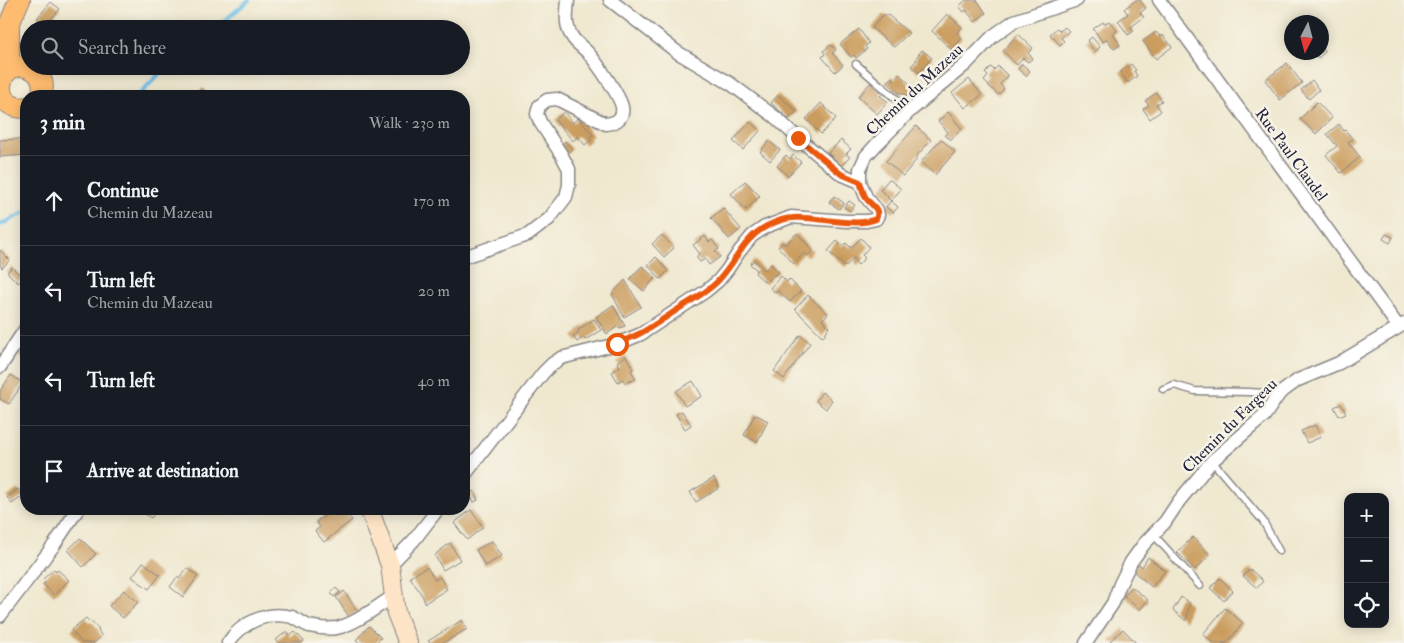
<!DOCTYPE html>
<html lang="en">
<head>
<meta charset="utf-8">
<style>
  :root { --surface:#171b24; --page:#242831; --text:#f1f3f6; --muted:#9ea1a6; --line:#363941 }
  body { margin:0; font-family:"IM FELL Double Pica",serif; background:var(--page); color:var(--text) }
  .controls { position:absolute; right:15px; bottom:15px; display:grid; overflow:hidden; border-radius:10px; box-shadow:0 2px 12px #0003 }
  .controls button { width:45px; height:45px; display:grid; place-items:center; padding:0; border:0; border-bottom:1px solid var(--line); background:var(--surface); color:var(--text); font:25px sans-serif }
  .compass { position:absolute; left:1284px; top:15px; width:45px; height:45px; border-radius:50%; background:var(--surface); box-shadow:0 2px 12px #0003; rotate:186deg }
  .stop { position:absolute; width:15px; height:15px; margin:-11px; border:4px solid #ea580c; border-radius:50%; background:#fff }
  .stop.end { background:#ea580c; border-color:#fff; box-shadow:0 1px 5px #0008 }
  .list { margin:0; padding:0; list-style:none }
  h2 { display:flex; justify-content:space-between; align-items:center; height:65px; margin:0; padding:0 20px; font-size:21px }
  h2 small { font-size:16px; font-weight:400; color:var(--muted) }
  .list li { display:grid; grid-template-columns:32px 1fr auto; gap:15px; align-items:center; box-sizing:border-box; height:90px; padding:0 20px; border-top:1px solid var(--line) }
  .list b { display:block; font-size:19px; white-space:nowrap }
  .list p { margin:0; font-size:16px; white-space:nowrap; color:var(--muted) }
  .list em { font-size:16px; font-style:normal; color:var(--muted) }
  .icon { flex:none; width:28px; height:28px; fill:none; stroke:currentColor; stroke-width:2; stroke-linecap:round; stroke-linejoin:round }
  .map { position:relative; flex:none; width:1404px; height:643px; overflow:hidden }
  .search { position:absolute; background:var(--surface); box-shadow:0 2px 12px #0003; left:20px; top:20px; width:450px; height:55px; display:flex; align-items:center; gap:12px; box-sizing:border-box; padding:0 18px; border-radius:28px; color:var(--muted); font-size:19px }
  .panel { position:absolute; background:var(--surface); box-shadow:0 2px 12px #0003; left:20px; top:90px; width:450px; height:425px; border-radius:20px }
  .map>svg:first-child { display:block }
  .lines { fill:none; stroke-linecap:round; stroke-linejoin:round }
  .stream { stroke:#70c1eb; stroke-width:4 }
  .building { fill:#ca9c5d }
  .lane-casing { stroke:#888585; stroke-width:9 }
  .street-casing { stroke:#888585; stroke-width:15 }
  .secondary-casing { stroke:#888585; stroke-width:20 }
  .primary-casing { stroke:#888585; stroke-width:22 }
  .lane { stroke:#fff; stroke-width:6 }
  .street { stroke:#fff; stroke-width:12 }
  .secondary { stroke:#fee4c6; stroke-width:18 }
  .primary { stroke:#fdbc70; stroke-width:20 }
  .route { stroke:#ea580c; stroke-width:6 }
  .labels { text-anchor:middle; stroke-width:5; stroke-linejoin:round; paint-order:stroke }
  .street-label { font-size:16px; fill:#22223b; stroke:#f7f3e8 }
</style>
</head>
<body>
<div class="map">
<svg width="1404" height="643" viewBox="0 0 1404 643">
  <rect width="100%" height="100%" fill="#f7f3e8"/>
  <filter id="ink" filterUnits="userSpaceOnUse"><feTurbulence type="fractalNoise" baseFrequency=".02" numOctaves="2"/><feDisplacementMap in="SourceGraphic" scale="10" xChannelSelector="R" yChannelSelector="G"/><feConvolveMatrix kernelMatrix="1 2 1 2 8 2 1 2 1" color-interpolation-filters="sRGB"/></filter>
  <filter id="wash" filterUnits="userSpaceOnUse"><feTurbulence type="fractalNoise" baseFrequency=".0096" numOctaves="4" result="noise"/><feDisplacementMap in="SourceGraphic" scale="20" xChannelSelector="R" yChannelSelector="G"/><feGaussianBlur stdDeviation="1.12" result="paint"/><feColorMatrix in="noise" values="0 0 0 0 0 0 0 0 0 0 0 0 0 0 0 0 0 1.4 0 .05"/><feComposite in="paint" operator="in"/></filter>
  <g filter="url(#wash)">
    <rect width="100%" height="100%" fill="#efe8cf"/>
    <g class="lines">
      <!-- stream -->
      <g class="stream">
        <polyline points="215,29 249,0"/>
        <polyline points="138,96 158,75 168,66"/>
        <polyline points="0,225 26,212"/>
      </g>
    </g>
    <g id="blocks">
      <!-- building -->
      <g class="building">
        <polygon points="966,0 977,0 986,13 975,22 966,10 964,12 959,6"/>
        <polygon points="1136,0 1140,0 1146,8 1140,13 1144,17 1131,27 1134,31 1128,35 1118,21 1128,14 1124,9"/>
        <polygon points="51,2 60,9 46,25 37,18"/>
        <polygon points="947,14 962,27 957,33 962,38 952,50 932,31"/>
        <polygon points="883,15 888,15 909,33 894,47 872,28"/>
        <polygon points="1109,21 1117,31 1113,34 1120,45 1114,49 1107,39 1103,42 1093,29 1103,22 1104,24"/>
        <polygon points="1065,27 1069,31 1061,38 1064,41 1060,45 1050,34 1057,28 1060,31"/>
        <polygon points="859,29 869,43 865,46 867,49 856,58 854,55 851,57 840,44"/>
        <polygon points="1156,32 1161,37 1163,35 1172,47 1156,59 1143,41"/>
        <polygon points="1018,34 1033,48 1028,53 1033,58 1028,62 1023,58 1017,65 1003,51"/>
        <polygon points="1092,37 1100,47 1095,52 1087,41"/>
        <polygon points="831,45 836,50 832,53 843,65 835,72 822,57 825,54 823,51"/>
        <polygon points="1322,47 1325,52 1318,58 1314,52 1322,52"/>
        <polygon points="922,50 932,58 919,73 911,66 917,60 915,59"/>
        <polygon points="1287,63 1302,83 1280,100 1265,80"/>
        <polygon points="1022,64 1030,71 1026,76 1018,69"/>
        <polygon points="1131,64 1136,70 1134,71 1137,76 1128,83 1120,72"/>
        <polygon points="998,66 1008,76 1000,84 1004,89 998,95 984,81 988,76 985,73 991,67 994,70"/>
        <polygon points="899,74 915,89 907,97 902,92 900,94 887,82 892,77 894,80"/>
        <polygon points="969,79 982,95 965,108 952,93"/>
        <polygon points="1312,80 1319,90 1309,99 1301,90"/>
        <polygon points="870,83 882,94 880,96 888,102 877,114 858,97"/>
        <polygon points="202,88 210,96 193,96 195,95"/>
        <polygon points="1156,93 1162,101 1156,104 1161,111 1150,119 1143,109 1149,105 1145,101"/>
        <polygon points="778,95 797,111 789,119 771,103"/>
        <polygon points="1317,102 1332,118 1316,134 1300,119"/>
        <polygon points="821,103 836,118 821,134 806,119"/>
        <polygon points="564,112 573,123 578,118 593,135 589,138 591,140 585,145 578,136 573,141 555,120"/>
        <polygon points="948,112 962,129 950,140 945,135 948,132 938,121"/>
        <polygon points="750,122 760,131 743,150 733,141"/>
        <polygon points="1339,124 1344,131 1345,130 1353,139 1348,142 1360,157 1341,173 1326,155 1337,146 1327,134"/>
        <polygon points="916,126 931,140 915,158 917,159 903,176 886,161"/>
        <polygon points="19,139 25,142 26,155 0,157 0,140"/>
        <polygon points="941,139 955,152 935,175 921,162"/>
        <polygon points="841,140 851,149 846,154 850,157 841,166 828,153"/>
        <polygon points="565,141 572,149 566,155 560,146"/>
        <polygon points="769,141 780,150 770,161 760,152"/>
        <polygon points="786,155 790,159 793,155 801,162 788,176 777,166"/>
        <polygon points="889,179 901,189 891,201 887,197 888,196 880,190"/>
        <polygon points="745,181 760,196 746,210 731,194"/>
        <polygon points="834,196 844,203 839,209 829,202"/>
        <polygon points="849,201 855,205 850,211 844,207"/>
        <polygon points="891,201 898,207 893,213 886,207"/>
        <polygon points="723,208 741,229 729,239 711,218"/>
        <polygon points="797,233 813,251 807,256 804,253 794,264 778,247 783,242 785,245"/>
        <polygon points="1386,234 1393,237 1390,243 1383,239"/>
        <polygon points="662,235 674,248 664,257 652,244"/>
        <polygon points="705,236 709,242 712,240 719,249 715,251 720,257 709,265 705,259 700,262 696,257 700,254 693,245"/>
        <polygon points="861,238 869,247 862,255 865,258 858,265 855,262 856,260 854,258 845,267 828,251 837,241 842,246 846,243 851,248"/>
        <polygon points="0,250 10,260 2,268 0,265"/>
        <polygon points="656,257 668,271 660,279 648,265"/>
        <polygon points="754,260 765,270 771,264 779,272 775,275 774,275 766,283 755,273 757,270 750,264"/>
        <polygon points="642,266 655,278 644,291 630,279"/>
        <polygon points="12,267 23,278 18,283 7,272"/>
        <polygon points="781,276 787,282 789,279 801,291 790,302 778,291 776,293 770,288"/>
        <polygon points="625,280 641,307 624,317 612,294"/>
        <polygon points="808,295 828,314 822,320 829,327 823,337 795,309"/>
        <polygon points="613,305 625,326 620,328 618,326 607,334 596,317"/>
        <polygon points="594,319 601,330 585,340 583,337 577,342 573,336 579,332 578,330"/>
        <polygon points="800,335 810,343 784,379 774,371"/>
        <polygon points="26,347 26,362 19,356"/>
        <polygon points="626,356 633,369 631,370 636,379 625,383 623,379 618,382 612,372 620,367 617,362"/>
        <polygon points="11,375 23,383 9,404 0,399 0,391"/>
        <polygon points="693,381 702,396 685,406 676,391"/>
        <polygon points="822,392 832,400 826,409 816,401"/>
        <polygon points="1341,404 1346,413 1339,416 1334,407"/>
        <polygon points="682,411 691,425 685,429 676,414"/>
        <polygon points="755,414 768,421 757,442 744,435"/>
        <polygon points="1315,425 1321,437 1307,443 1301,431"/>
        <polygon points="714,478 719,488 696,502 690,492"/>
        <polygon points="18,489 23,496 12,504 7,497"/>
        <polygon points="474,491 478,500 474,502 469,494"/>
        <polygon points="137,509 154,509 153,510 156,511 151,518"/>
        <polygon points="333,509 342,509 352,520 324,542 315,531 320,527 316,522"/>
        <polygon points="471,510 483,527 467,540 454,523"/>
        <polygon points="1193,537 1210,555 1195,570 1177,552"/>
        <polygon points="80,538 96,554 83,567 68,550"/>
        <polygon points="492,541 502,556 485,566 476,550"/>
        <polygon points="450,543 460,560 443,570 435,556 437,553"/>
        <polygon points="1148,557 1165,571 1152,587 1132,570 1138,563 1142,567"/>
        <polygon points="143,562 160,575 149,589 132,577"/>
        <polygon points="427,567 435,580 440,577 447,589 425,603 423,597 410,577"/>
        <polygon points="187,568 198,576 183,597 170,587 177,577 179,579"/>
        <polygon points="54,569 56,572 58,570 69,580 54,595 43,584 46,582 43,579"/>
        <polygon points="1250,569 1263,581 1257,588 1243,576"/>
        <polygon points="1220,578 1233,591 1224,601 1210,588"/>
        <polygon points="1132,587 1148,600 1140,610 1124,596"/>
        <polygon points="336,588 340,592 334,597 331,593"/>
        <polygon points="124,590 138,602 123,618 109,606"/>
        <polygon points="344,591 358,612 349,617 336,597"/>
        <polygon points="1181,597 1190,603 1186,621 1173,610"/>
        <polygon points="1225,608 1243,623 1227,643 1213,643 1203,634"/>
        <polygon points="86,618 90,622 91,621 99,630 98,631 102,636 94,643 82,643 71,630"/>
        <polygon points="462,620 467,629 443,643 430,643 428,641"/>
        <polygon points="369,626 381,638 376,643 360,643 356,640"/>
        <polygon points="1123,629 1136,643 1112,643 1110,641"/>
        <polygon points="287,631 290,636 295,632 304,641 302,643 278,643 276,640"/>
      </g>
    </g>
  </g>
  <g filter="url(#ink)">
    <use href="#blocks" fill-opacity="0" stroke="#888585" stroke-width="1"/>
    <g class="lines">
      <defs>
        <g id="lane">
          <polyline points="856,64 910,111"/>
          <polyline points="1163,389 1174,385 1195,391 1249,392 1279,394"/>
          <polyline points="1212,461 1263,521 1279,551"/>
          <polyline points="1153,534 1200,586"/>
        </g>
        <g id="street">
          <polyline points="610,0 677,52 731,84 775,117 798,138 841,174 860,182"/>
          <polyline points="1159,0 1398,326"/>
          <path d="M464,257L528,235L549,219L566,197L569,185V169L561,154L540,122L537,114L539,106L547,100L557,99L606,124C616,123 624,118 622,107C620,96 597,63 589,54C584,48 577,44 573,38C564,26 567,13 568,0"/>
          <polyline points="0,367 26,328"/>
          <polyline points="464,476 543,373 552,364 561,358 617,344 641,334 706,291 718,281 727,270 739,252 752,236 765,227 791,217 847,221 867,221 876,219 878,215 877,210 866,197 860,182 860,169 866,156 876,145 910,111 965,65 993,36 1014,21 1077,0"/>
          <polyline points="390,565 414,540 438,509"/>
          <polyline points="0,616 54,545 78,509"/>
          <path d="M228,643C242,622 267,611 292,617C298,619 303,624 309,626C317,628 328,629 336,628C355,625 377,606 394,596"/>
          <polyline points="1086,643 1113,603 1120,584 1131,562 1144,544 1165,522 1179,501 1212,461 1264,416 1279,394 1298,380 1339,363 1404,324"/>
        </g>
        <polyline id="secondary" points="368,509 373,519 390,565 396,613 408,643"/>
        <g id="primary">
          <polyline points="8,71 9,61 9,25 18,3 20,0"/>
          <path d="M26,107C19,109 10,106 5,100C1,95 0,88 2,81C9,54 52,67 41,96"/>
        </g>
      </defs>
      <!-- lane casing -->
      <use href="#lane" class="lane-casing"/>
      <!-- street casing -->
      <use href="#street" class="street-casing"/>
      <!-- secondary casing -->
      <use href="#secondary" class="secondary-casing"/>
      <!-- primary casing -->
      <use href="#primary" class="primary-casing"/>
      <!-- lane -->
      <use href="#lane" class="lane"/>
      <!-- street -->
      <use href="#street" class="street"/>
      <!-- secondary -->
      <use href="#secondary" class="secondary"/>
      <!-- primary -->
      <use href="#primary" class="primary"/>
    </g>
  </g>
  <g class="lines" filter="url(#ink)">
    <!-- route -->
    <path class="route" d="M617,344C625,340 633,337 641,333C655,325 669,315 683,306C694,299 707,292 717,282C735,264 743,238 767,226C775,222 784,218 793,218C815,216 856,228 876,219C881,208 871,206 866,198C863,194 862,187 860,182L841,174L798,138"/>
  </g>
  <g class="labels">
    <!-- street labels -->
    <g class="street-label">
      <text transform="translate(914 89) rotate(-43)" y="6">Chemin du Mazeau</text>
      <text transform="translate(1292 154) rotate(54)" y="6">Rue Paul Claudel</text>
      <text transform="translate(1229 425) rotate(-45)" y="6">Chemin du Fargeau</text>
    </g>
  </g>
</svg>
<div class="controls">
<button>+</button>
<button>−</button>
<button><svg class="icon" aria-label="locate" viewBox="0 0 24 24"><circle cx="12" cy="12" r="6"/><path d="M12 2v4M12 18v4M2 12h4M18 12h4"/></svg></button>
</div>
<svg class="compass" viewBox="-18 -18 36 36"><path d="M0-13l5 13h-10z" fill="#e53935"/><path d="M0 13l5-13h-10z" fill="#9ea1a6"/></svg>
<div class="stop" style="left:617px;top:344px"></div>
<div class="stop end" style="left:798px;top:138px"></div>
<div class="search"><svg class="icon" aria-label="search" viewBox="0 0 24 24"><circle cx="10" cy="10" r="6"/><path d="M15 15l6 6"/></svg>Search here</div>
<section class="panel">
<h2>3 min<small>Walk · 230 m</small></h2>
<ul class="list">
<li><svg class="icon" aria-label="ahead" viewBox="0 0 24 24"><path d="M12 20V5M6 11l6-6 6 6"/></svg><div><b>Continue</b><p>Chemin du Mazeau</p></div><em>170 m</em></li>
<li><svg class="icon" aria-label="left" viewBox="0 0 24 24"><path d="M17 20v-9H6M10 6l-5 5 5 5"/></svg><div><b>Turn left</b><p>Chemin du Mazeau</p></div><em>20 m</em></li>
<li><svg class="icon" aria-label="left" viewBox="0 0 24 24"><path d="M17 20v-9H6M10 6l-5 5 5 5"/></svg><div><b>Turn left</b></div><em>40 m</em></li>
<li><svg class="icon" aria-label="arrive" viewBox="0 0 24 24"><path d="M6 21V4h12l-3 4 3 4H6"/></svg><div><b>Arrive at destination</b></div></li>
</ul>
</section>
</div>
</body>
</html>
